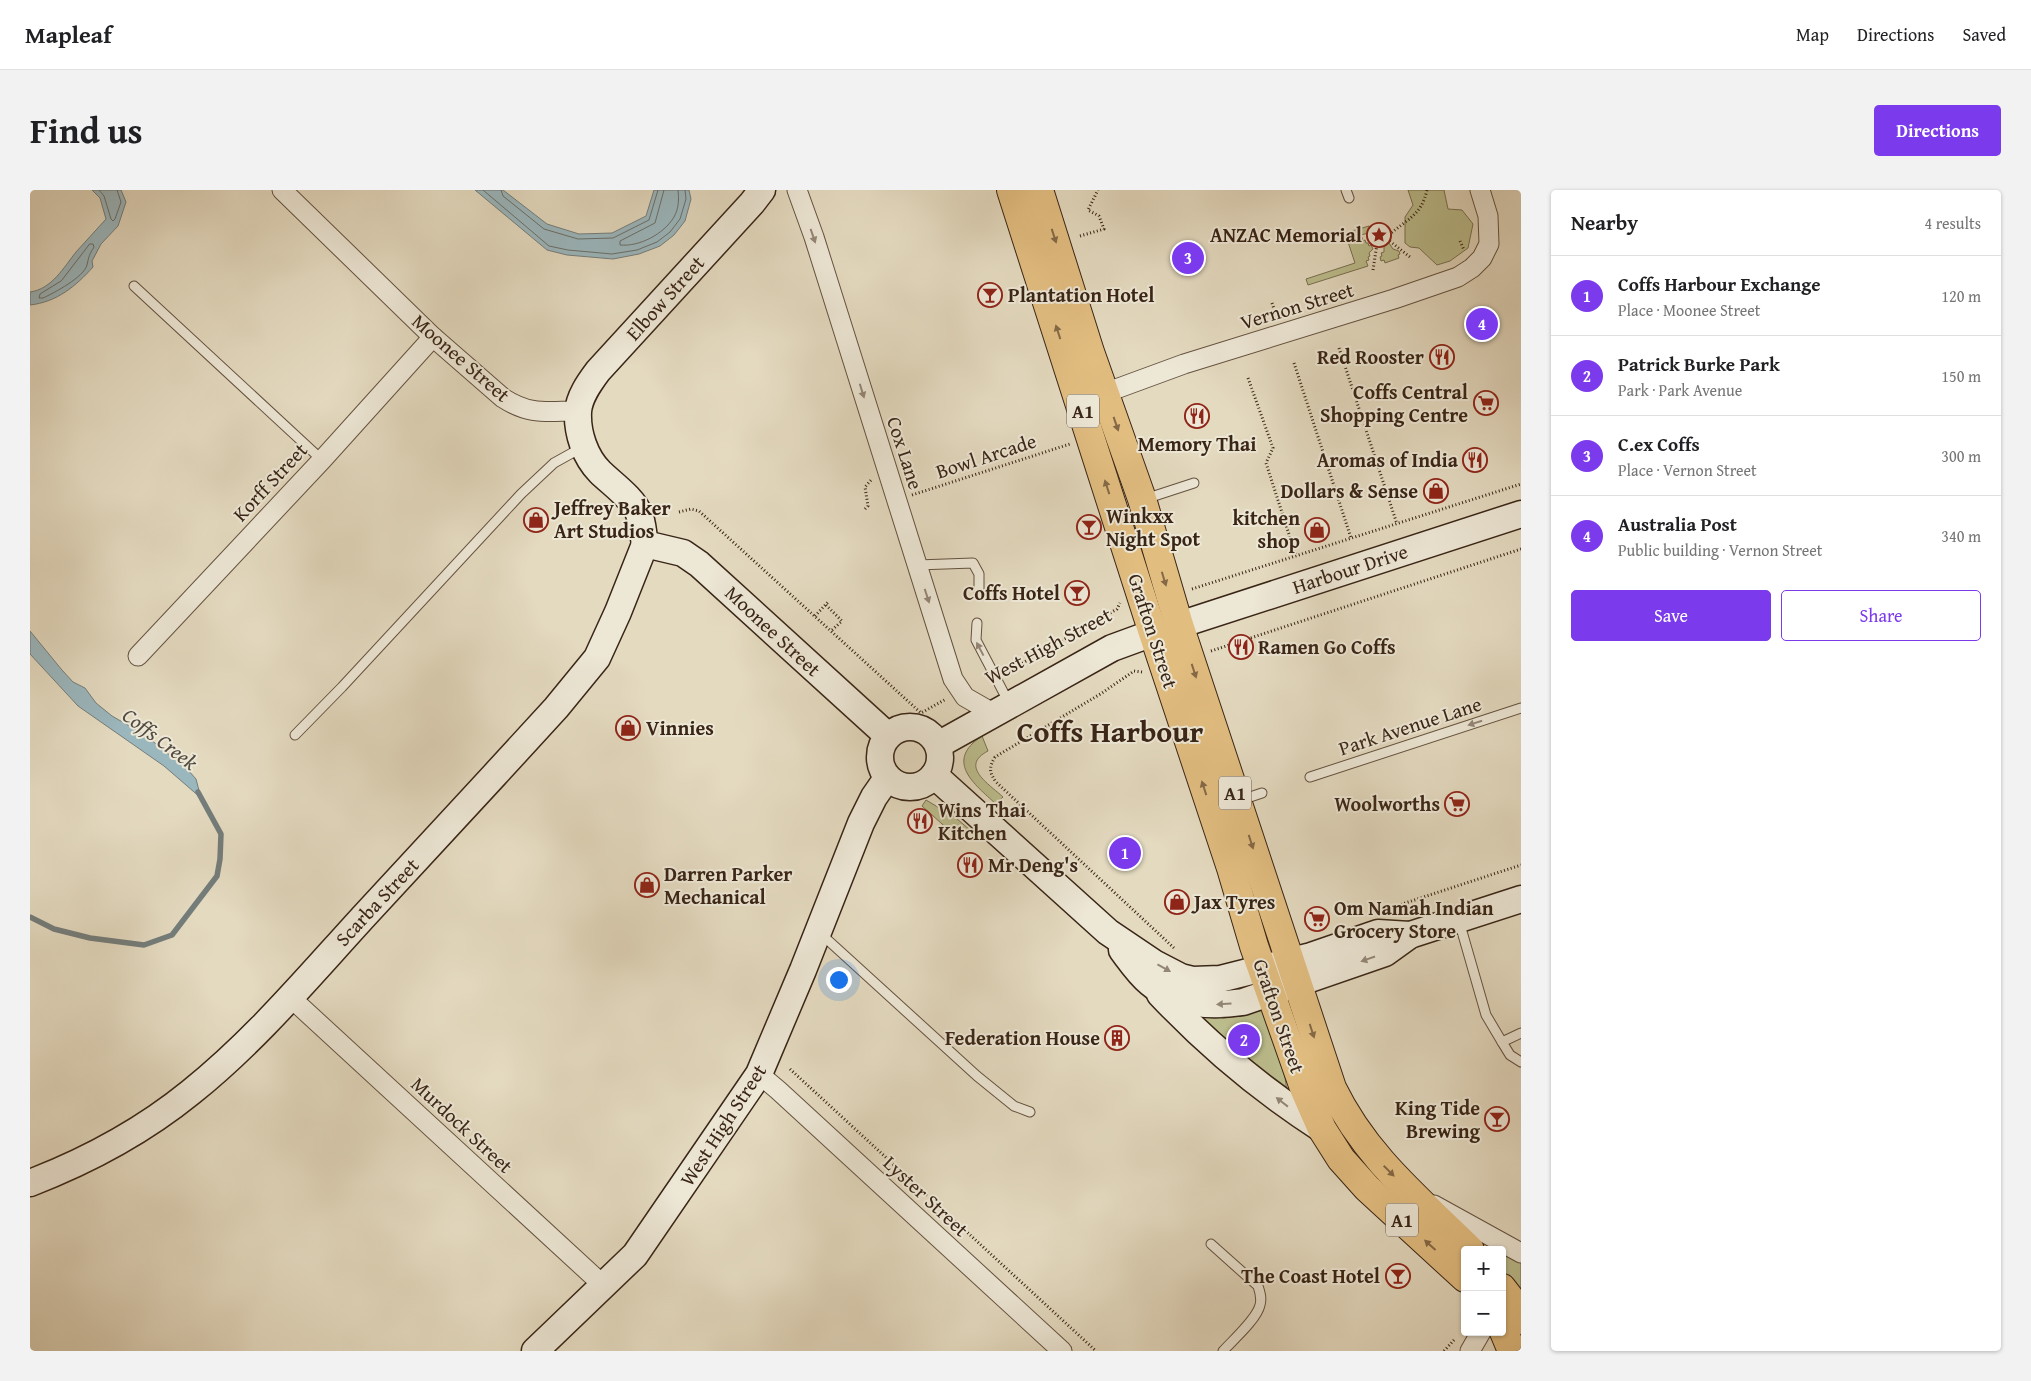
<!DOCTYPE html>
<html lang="en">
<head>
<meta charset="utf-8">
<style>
  :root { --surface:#fff; --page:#f2f2f2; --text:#202124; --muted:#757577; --line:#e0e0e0; --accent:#7c3aed }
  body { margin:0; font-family:"Gentium Book Plus",serif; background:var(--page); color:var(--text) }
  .controls { position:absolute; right:15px; bottom:15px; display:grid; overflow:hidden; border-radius:5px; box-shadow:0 1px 4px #0004 }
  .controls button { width:45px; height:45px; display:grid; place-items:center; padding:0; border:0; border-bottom:1px solid var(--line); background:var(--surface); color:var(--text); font:25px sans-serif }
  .you { position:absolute; left:808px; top:789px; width:18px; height:18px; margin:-12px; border:4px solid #fff; border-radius:50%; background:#1a73e8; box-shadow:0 0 0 8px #1a73e833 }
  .badge { display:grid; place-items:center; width:32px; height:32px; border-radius:50%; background:var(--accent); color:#fff; font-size:16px; font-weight:700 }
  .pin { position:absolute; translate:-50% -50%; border:2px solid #fff; box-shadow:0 1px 5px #0006 }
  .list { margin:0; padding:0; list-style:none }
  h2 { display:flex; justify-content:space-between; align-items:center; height:65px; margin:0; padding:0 20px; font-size:21px }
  h2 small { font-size:16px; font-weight:400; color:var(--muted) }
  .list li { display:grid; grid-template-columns:32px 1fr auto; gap:15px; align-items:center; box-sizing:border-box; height:80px; padding:0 20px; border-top:1px solid var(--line) }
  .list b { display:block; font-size:19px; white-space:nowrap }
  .list p { margin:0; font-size:16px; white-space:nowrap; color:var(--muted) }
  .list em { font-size:16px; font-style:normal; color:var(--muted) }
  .actions { display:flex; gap:10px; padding:15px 20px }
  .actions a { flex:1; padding:11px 0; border:1px solid var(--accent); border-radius:5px; text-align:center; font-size:18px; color:var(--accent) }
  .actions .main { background:var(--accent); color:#fff }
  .map { position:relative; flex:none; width:1491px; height:1161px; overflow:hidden; border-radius:5px }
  header { display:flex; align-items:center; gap:30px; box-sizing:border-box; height:70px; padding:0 25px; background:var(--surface); border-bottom:1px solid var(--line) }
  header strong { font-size:24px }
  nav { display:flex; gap:28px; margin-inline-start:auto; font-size:18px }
  .intro { display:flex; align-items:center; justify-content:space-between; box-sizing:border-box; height:120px; padding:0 30px }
  h1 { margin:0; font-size:35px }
  .button { padding:12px 22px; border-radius:5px; background:var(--accent); color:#fff; font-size:18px; font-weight:700 }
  main { display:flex; gap:30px; padding:0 30px }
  aside { flex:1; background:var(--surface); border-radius:5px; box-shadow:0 1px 4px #0004 }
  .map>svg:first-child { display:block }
  .green { fill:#bcbd8d; stroke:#7a7152 }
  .water { fill:#9bb7be; stroke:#747d7b }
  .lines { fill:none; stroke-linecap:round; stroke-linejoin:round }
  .shore { stroke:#6a6e6a; stroke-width:1 }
  .stream { stroke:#747d7b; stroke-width:5.5 }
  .lane-casing { stroke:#645240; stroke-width:11 }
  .street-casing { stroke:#645240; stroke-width:21 }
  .secondary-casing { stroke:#392516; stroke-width:29 }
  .highway-casing { stroke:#392516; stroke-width:30 }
  .path { stroke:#392516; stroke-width:3; stroke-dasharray:1 2.5; stroke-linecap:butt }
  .lane { stroke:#ede7d6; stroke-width:9 }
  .street { stroke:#ede7d6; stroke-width:19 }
  .secondary { stroke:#ede7d6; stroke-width:26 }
  .highway { stroke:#e2bd80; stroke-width:28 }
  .oneway { fill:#938676 }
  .oneway2 { fill:#856946 }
  .labels { text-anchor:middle; stroke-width:4; stroke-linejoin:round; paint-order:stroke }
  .shield { fill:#ede7d6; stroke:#6f5f50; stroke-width:1 }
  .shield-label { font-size:19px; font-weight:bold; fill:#392516 }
  .poi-label { font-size:20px; font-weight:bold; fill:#392516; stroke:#ede7d6; text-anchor:end }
  .street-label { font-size:20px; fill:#392516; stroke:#ede7d6 }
  .water-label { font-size:21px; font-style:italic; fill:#524a40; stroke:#ede7d6 }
  .town-label { font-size:30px; font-weight:bold; fill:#392516; stroke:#ede7d6 }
</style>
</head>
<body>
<header>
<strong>Mapleaf</strong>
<nav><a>Map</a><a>Directions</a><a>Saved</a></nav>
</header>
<div class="intro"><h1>Find us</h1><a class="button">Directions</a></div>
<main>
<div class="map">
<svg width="1491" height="1161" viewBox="0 0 1491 1161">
  <rect width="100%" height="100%" fill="#e4dac0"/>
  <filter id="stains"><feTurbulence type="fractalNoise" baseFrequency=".004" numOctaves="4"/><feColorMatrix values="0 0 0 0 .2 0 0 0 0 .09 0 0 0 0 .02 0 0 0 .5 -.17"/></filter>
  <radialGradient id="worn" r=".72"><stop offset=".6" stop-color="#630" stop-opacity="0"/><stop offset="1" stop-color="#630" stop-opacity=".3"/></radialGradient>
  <!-- green -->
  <g class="green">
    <polygon points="1378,0 1414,0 1418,19 1432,20 1443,34 1438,58 1420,71 1407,75 1389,58 1380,57 1375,53 1375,27 1383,15"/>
    <polygon points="1339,36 1341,42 1328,46 1329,48 1332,47 1333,51 1335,50 1336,53 1338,53 1339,56 1341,55 1343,59 1339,63 1340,66 1338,67 1339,70 1336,71 1338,76 1278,95 1276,89 1325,73 1315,43"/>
    <polygon points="1359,53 1363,59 1369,61 1370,64 1368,65 1369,68 1355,73 1354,70 1351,71 1350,67 1352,66 1351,63 1354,62 1354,55"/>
    <path d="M952,546L958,561C929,576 959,594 973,607L966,614C944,594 914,571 952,546Z"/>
    <polygon points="896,610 926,628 940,640 931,651 892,616"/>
    <polygon points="1234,820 1255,887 1257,902 1159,823 1194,828"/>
    <polygon points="1472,1061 1491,1070 1491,1105 1472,1080"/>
  </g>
  <!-- water -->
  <g class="water">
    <path d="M62,0H91L96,12L88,36L71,54L62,71L63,77C46,96 27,112 0,115V102C22,99 34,77 46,62C56,51 66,40 76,29L70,8Z"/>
    <polygon points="445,0 473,0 517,34 549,44 582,43 616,26 624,0 659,0 661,9 655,31 644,45 630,56 609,64 583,69 537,65 517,60"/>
    <polygon points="0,441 32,480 43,492 55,498 66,513 82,526 117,546 135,562 150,571 166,589 171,608 134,576 48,516 0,464"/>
  </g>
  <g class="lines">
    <!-- shore -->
    <g class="shore">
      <polyline points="69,0 74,6 81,29 83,31 85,29 91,12 87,0"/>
      <polyline points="453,0 519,56 538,60 582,64 607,60 627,52 640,42 650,29 656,9 655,0"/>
      <polyline points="471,0 473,6 514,39 548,49 583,48 619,30 628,0"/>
      <path d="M634,0L625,33L590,51V55C609,57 634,44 644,27C649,18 649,9 648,0"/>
      <path d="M60,54H63L64,57C59,65 59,66 57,75C54,87 24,103 13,108H9L10,104L31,91Z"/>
    </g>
    <!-- stream -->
    <polyline class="stream" points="0,727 24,739 60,748 114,755 142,745 187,686 190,669 191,644 168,602"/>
    <defs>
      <g id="lane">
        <polyline points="1316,0 1319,8"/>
        <polyline points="104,96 292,270"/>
        <polyline points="1115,309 1164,293"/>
        <polyline points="887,375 943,373 949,384 949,402"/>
        <polyline points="947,433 946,450 979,513"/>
        <polyline points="265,545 312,497 491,304 524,273 551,258"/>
        <polyline points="1280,587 1491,518"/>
        <polyline points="1211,610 1232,603"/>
        <polyline points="1429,731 1456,825 1472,852 1491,843"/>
        <polyline points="790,743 947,886 984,916 1000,922"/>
        <polyline points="1472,852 1480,865 1491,872"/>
        <path d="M1181,1054L1228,1096C1230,1102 1232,1108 1230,1115C1227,1129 1203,1150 1193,1161"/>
      </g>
      <g id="street">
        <path d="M252,0L403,147L473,208C501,226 517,221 548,221"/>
        <polyline points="767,0 784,47 923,489 935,507 963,523"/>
        <polyline points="1075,203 1154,174 1364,109 1428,87 1442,78 1452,68 1459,54 1458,26 1450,0"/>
        <polyline points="108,466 292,270 403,147"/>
        <polyline points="260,807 574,1096"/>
        <polyline points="729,884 748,900 1032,1161"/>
        <polyline points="1404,1015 1491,1063"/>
        <polyline points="1440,1161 1451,1142"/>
      </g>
      <g id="secondary">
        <path d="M615,354C613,345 613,333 609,324C604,309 581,293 570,282C555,267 547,243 548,222C549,207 559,193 568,181L722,13L732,0"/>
        <polyline points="615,354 653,363 669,374 858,546"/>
        <polyline points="1149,435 1491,324"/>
        <circle cx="880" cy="567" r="30"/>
        <polyline points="908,555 1082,458 1123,443"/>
        <polyline points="904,585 1078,742 1124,773 1151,787 1163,790 1190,789 1281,766 1348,743 1380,745"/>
        <path d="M1092,760C1101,772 1109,784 1120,793C1146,815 1181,817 1213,812L1355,763L1380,745L1491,709"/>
        <path d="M1130,804C1178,855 1233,901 1292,939"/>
        <path d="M0,993C57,971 113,941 161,902C226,850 280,785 336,724C399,656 463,587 526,518L567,468L588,422L615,354"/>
        <polyline points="505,1161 605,1065 729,884 773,780 831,633 844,607 853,594 859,589"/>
      </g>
      <g id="highway">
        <polyline points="981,0 1123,443 1201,678 1224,756 1274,898 1292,939 1311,969 1337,998 1435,1088"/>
        <path d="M1009,0L1060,162L1112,309L1149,435L1302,898C1335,966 1387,1008 1440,1060"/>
        <polyline points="1472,1098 1479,1107 1491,1130"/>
        <polyline points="1472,1137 1482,1161"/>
      </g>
    </defs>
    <!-- lane casing -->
    <use href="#lane" class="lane-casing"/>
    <!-- street casing -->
    <use href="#street" class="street-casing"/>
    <!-- secondary casing -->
    <use href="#secondary" class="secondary-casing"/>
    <!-- highway casing -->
    <use href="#highway" class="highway-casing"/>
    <!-- path -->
    <g class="path">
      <path d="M1337,44L1343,52C1354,56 1361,48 1358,37"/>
      <path d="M1359,45C1377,29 1391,26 1397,0"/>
      <polyline points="1050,46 1074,39 1069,26 1058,20 1068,0"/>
      <polyline points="1357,49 1380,67"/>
      <polyline points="1430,51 1434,60"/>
      <polyline points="1343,80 1347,54"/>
      <polyline points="1242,113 1246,125"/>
      <polyline points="1309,158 1367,334"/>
      <polyline points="1264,173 1321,348"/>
      <polyline points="1218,188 1243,258 1236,273 1266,366"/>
      <polyline points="882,305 1040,254"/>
      <polyline points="835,319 838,316 835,297 842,289"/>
      <polyline points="649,322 661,319 669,321 891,523 916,509"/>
      <polyline points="1162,399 1491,294"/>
      <polyline points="796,415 812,431 801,441"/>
      <polyline points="785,426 798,412"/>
      <polyline points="1181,461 1491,359"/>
      <polyline points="977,482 1087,419 1090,413"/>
      <path d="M1112,482L1104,481L1072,503L965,567C959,577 959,582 966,592L1144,758"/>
      <polyline points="1351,721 1491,675"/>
      <polyline points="1208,848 1214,833"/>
      <polyline points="760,879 1066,1161"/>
      <polyline points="1414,1161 1424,1150"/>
    </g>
    <!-- lane -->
    <use href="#lane" class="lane"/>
    <!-- street -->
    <use href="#street" class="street"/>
    <!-- secondary -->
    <use href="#secondary" class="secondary"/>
    <!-- highway -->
    <use href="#highway" class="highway"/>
  </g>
  <!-- one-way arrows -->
  <defs><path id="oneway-solid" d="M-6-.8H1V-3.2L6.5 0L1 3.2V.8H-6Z" transform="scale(1.25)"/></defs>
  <g class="oneway">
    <use href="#oneway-solid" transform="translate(783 46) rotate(71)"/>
    <use href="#oneway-solid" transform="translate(832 201) rotate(73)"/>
    <use href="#oneway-solid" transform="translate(897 406) rotate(72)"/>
    <use href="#oneway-solid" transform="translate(950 459) rotate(-118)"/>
    <use href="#oneway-solid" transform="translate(1445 533) rotate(162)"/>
    <use href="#oneway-solid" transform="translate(1338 769) rotate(161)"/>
    <use href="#oneway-solid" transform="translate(1134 778) rotate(29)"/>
    <use href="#oneway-solid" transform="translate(1194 814) rotate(177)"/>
    <use href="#oneway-solid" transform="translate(1252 912) rotate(-142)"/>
  </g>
  <g class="oneway2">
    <use href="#oneway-solid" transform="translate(1024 46) rotate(72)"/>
    <use href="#oneway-solid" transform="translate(1028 142) rotate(-108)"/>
    <use href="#oneway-solid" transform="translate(1086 234) rotate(71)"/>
    <use href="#oneway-solid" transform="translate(1077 297) rotate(-108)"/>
    <use href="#oneway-solid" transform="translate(1134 389) rotate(73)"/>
    <use href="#oneway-solid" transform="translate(1164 481) rotate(72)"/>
    <use href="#oneway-solid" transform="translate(1174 598) rotate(-108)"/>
    <use href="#oneway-solid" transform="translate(1221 652) rotate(72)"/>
    <use href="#oneway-solid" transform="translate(1282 841) rotate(72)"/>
    <use href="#oneway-solid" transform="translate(1359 981) rotate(45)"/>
    <use href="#oneway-solid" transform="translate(1400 1055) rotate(-138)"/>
  </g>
  <!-- icons -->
  <defs>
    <symbol id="sight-ring" viewBox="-11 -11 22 22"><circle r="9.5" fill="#ede7d6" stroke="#8f2418" stroke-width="1.5"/><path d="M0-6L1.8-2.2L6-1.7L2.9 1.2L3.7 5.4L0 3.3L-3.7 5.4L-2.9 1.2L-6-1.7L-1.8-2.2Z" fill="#8f2418"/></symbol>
    <symbol id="bar-ring" viewBox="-11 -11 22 22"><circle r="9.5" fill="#ede7d6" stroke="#8f2418" stroke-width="1.5"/><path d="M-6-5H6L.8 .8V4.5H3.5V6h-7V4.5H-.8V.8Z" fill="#8f2418"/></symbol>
    <symbol id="restaurant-ring" viewBox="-11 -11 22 22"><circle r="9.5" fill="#ede7d6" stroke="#8f2418" stroke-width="1.5"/><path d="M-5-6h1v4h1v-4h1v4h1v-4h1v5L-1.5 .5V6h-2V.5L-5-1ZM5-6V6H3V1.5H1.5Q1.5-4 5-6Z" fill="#8f2418"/></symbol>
    <symbol id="supermarket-ring" viewBox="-11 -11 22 22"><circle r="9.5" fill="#ede7d6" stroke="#8f2418" stroke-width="1.5"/><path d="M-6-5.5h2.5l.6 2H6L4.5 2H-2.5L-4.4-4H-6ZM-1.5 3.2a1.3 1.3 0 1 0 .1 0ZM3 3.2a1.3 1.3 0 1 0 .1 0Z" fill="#8f2418"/></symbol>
    <symbol id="shop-ring" viewBox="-11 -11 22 22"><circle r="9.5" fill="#ede7d6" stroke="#8f2418" stroke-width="1.5"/><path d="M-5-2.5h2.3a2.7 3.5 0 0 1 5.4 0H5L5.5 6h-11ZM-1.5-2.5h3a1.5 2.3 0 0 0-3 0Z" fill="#8f2418"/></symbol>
    <symbol id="building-ring" viewBox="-11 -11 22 22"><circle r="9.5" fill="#ede7d6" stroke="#8f2418" stroke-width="1.5"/><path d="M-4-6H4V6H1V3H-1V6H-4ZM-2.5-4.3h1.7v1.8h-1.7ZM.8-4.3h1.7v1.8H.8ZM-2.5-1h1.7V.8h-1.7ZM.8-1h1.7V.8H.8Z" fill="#8f2418"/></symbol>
  </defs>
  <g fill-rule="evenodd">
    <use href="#sight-ring" x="1335" y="31" width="28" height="28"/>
    <use href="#bar-ring" x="946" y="91" width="28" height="28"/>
    <use href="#restaurant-ring" x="1398" y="153" width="28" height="28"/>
    <use href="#supermarket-ring" x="1442" y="199" width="28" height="28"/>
    <use href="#restaurant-ring" x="1153" y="212" width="28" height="28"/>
    <use href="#restaurant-ring" x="1431" y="256" width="28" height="28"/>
    <use href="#shop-ring" x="1392" y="287" width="28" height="28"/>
    <use href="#shop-ring" x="492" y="316" width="28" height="28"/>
    <use href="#bar-ring" x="1045" y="323" width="28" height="28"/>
    <use href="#shop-ring" x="1273" y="326" width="28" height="28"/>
    <use href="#bar-ring" x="1033" y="389" width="28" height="28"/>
    <use href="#restaurant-ring" x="1197" y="443" width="28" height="28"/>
    <use href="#shop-ring" x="584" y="524" width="28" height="28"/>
    <use href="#supermarket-ring" x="1413" y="600" width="28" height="28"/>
    <use href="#restaurant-ring" x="876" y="617" width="28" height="28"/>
    <use href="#restaurant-ring" x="926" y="661" width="28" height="28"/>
    <use href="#shop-ring" x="603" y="681" width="28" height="28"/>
    <use href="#shop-ring" x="1133" y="698" width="28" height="28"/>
    <use href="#supermarket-ring" x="1273" y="715" width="28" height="28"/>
    <use href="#building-ring" x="1073" y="834" width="28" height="28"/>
    <use href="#bar-ring" x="1453" y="915" width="28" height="28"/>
    <use href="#bar-ring" x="1354" y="1072" width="28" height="28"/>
  </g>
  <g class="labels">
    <!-- shield labels -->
    <g class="shield">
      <rect x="1037" y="204.5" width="32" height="33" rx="4"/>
      <rect x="1189" y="586.5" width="32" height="33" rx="4"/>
      <rect x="1356" y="1013.5" width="32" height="33" rx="4"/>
    </g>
    <g class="shield-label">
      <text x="1053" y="228">A1</text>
      <text x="1205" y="610">A1</text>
      <text x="1372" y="1037">A1</text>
    </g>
    <!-- poi labels -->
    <g class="poi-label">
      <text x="1332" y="52">ANZAC Memorial</text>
      <text x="978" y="112" text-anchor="start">Plantation Hotel</text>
      <text x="1394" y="174">Red Rooster</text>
      <text x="1438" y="209">Coffs Central<tspan x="1438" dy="23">Shopping Centre</tspan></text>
      <text x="1167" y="261" text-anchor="middle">Memory Thai</text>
      <text x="1428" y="277">Aromas of India</text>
      <text x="1388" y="308">Dollars &amp; Sense</text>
      <text x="524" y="325" text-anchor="start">Jeffrey Baker<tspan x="524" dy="23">Art Studios</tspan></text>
      <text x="1076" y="333" text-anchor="start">Winkxx<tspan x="1076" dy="23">Night Spot</tspan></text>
      <text x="1270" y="335">kitchen<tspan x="1270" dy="23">shop</tspan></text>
      <text x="1030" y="410">Coffs Hotel</text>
      <text x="1228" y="464" text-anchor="start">Ramen Go Coffs</text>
      <text x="616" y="545" text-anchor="start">Vinnies</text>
      <text x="1410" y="621">Woolworths</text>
      <text x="908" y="627" text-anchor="start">Wins Thai<tspan x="908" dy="23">Kitchen</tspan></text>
      <text x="958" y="682" text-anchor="start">Mr Deng's</text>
      <text x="634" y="691" text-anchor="start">Darren Parker<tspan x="634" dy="23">Mechanical</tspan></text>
      <text x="1164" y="719" text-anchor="start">Jax Tyres</text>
      <text x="1304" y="725" text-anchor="start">Om Namah Indian<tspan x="1304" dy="23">Grocery Store</tspan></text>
      <text x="1070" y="855">Federation House</text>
      <text x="1450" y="925">King Tide<tspan x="1450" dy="23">Brewing</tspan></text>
      <text x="1350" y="1093">The Coast Hotel</text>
    </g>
    <!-- street labels -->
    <g class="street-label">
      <text transform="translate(635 108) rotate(-48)" y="7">Elbow Street</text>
      <text transform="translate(1267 116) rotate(-17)" y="7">Vernon Street</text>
      <text transform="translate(431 168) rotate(41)" y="7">Moonee Street</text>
      <text transform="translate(875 263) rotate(72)" y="7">Cox Lane</text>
      <text transform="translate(956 266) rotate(-18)" y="7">Bowl Arcade</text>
      <text transform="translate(240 292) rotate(-47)" y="7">Korff Street</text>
      <text transform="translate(1320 379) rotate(-18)" y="7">Harbour Drive</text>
      <text transform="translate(743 441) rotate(43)" y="7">Moonee Street</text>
      <text transform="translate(1123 441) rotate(72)" y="7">Grafton Street</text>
      <text transform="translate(1018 456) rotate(-28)" y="7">West High Street</text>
      <text transform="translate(1380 536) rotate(-18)" y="7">Park Avenue Lane</text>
      <text transform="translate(347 712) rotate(-47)" y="7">Scarba Street</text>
      <text transform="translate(1249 826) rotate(71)" y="7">Grafton Street</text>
      <text transform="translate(432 935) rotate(43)" y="7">Murdock Street</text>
      <text transform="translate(693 935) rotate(-57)" y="7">West High Street</text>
      <text transform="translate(896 1006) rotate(43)" y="7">Lyster Street</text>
    </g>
    <!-- water labels -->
    <g class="water-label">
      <text transform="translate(130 549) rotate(37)" y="7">Coffs Creek</text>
    </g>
    <!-- town labels -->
    <g class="town-label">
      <text x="1080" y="552">Coffs Harbour</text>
    </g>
  </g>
  <rect width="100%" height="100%" filter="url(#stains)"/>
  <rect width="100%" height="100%" fill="url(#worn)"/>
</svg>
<div class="controls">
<button>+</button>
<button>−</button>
</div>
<div class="you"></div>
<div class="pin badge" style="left:1095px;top:663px">1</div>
<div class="pin badge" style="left:1214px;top:850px">2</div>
<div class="pin badge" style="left:1158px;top:68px">3</div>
<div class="pin badge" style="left:1452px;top:134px">4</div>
</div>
<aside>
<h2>Nearby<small>4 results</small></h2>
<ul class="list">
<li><span class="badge">1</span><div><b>Coffs Harbour Exchange</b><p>Place · Moonee Street</p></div><em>120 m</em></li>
<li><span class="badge">2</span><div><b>Patrick Burke Park</b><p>Park · Park Avenue</p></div><em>150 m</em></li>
<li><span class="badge">3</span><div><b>C.ex Coffs</b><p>Place · Vernon Street</p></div><em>300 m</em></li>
<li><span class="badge">4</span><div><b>Australia Post</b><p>Public building · Vernon Street</p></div><em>340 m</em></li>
</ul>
<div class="actions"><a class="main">Save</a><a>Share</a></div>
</aside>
</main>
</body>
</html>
